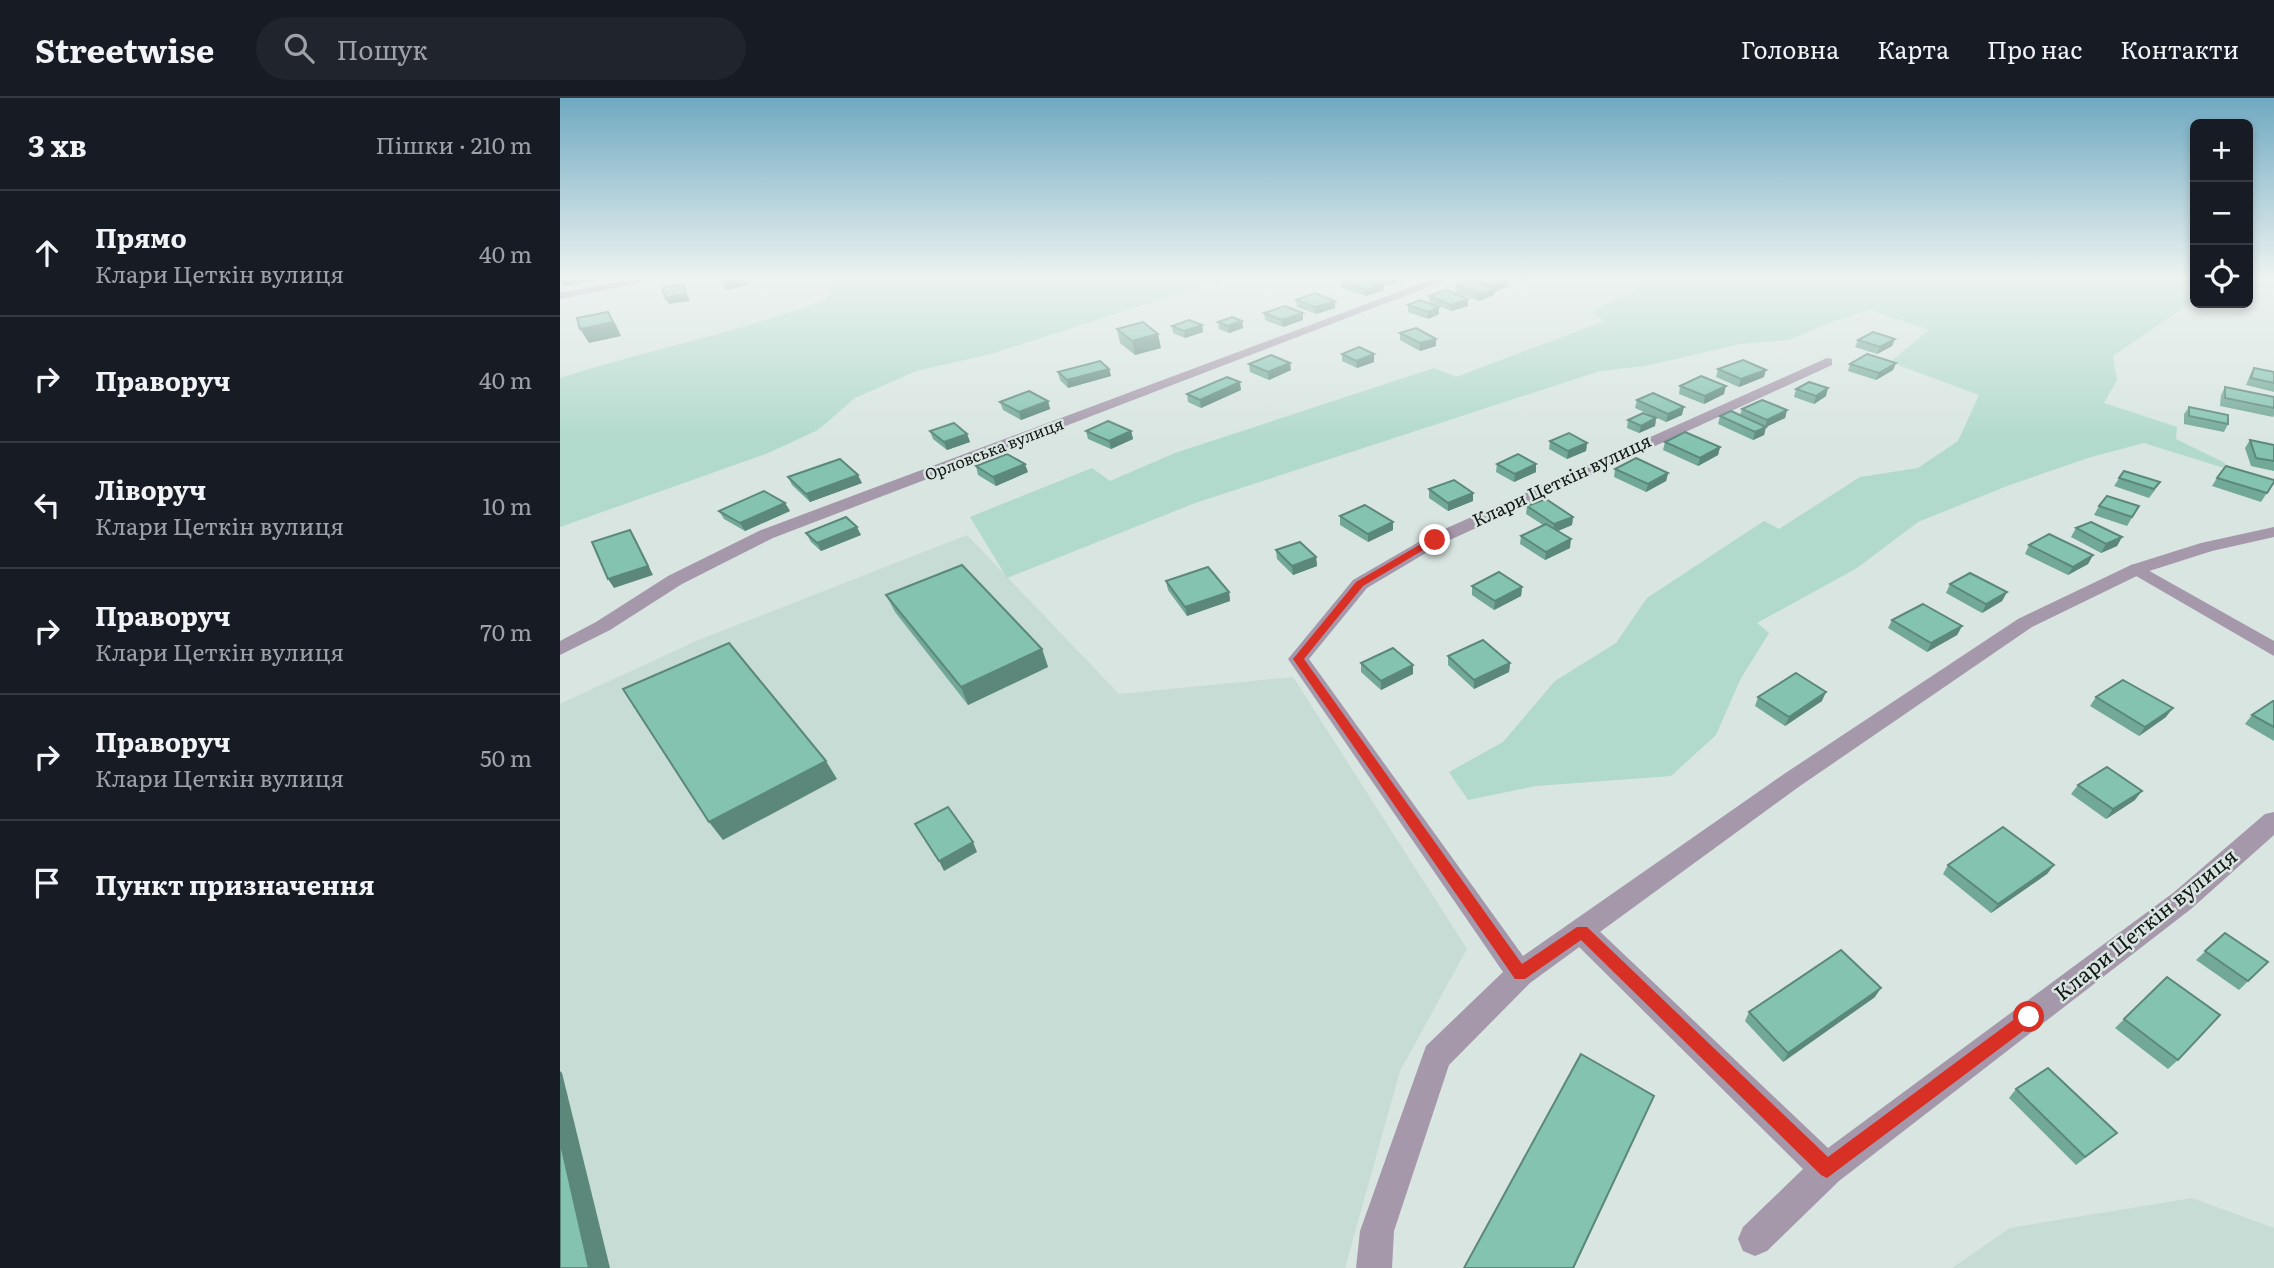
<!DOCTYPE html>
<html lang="uk">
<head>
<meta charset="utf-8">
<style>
  :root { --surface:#171b24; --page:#20242c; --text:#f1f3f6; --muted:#9ea1a6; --line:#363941 }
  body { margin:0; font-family:Literata,serif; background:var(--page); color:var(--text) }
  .controls { position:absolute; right:21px; top:21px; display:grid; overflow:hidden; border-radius:10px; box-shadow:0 4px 10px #0003 }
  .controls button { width:63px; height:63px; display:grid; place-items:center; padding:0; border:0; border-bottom:2px solid var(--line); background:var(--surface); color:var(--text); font:35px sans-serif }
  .stop { position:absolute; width:21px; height:21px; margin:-16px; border:5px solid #d93025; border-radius:50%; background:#fff }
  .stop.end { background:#d93025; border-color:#fff; box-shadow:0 2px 7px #0008 }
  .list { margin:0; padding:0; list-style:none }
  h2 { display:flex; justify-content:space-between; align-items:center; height:91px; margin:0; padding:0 28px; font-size:30px }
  h2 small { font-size:23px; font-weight:400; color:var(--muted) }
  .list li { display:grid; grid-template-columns:46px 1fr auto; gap:21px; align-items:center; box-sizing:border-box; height:126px; padding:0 28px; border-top:2px solid var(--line) }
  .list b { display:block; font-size:26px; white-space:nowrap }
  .list p { margin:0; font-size:23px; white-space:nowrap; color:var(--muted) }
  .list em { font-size:23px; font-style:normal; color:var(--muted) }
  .icon { flex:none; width:38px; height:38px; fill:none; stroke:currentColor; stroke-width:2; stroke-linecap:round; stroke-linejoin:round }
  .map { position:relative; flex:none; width:1714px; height:1170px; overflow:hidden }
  header { display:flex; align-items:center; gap:42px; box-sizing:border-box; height:98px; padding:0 35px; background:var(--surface); border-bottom:2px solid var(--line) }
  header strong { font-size:33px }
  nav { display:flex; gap:38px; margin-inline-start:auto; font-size:24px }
  .search { width:490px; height:63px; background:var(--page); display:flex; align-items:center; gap:18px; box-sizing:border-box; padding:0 24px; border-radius:38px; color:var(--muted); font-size:26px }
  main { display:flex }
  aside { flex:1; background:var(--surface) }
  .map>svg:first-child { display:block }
  .built { fill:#c6dcd4 }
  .green { fill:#b1d9cc }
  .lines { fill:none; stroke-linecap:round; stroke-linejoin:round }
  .lane { fill:#a698ab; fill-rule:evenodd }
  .street { fill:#a698ab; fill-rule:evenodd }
  .wall { fill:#72a897 }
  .shaded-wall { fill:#5c887b }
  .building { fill:#84c3b0; stroke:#5c887b; stroke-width:2 }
  .route { fill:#d93025 }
  .labels { text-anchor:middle; stroke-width:5; stroke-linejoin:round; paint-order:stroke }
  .far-street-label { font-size:16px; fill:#131816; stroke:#d8e5e0 }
  .street-label { font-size:18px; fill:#131816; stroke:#d8e5e0 }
  .near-street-label { font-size:21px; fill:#131816; stroke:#d8e5e0 }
</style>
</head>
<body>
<header>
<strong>Streetwise</strong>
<div class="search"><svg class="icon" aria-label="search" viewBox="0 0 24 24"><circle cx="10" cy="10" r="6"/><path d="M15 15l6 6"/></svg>Пошук</div>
<nav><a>Головна</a><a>Карта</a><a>Про нас</a><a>Контакти</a></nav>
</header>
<main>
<aside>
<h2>3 хв<small>Пішки · 210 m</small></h2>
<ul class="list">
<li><svg class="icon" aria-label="ahead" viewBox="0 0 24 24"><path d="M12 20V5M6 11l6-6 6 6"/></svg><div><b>Прямо</b><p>Клари Цеткін вулиця</p></div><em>40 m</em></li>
<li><svg class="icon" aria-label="right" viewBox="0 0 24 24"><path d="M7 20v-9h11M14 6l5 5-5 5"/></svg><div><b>Праворуч</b></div><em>40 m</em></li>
<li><svg class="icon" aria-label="left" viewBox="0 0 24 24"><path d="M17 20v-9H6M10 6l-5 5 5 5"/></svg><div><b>Ліворуч</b><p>Клари Цеткін вулиця</p></div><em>10 m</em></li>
<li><svg class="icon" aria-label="right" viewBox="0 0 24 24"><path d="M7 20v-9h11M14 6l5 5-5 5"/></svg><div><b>Праворуч</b><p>Клари Цеткін вулиця</p></div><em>70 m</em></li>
<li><svg class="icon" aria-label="right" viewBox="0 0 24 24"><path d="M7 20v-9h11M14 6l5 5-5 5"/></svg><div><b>Праворуч</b><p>Клари Цеткін вулиця</p></div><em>50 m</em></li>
<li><svg class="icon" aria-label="arrive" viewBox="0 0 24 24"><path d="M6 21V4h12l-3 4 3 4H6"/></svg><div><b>Пункт призначення</b></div></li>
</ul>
</aside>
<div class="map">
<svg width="1714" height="1170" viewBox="0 0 1714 1170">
  <rect width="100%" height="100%" fill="#d8e5e0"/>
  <!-- built -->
  <g class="built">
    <polygon points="407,437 559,596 733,579 907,851 840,973 785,1170 0,1170 0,606 136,543"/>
    <polygon points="1632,1100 1714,1130 1714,1170 1392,1170 1450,1130"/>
  </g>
  <!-- green -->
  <g class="green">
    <path d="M286,181H673L617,196L431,256L356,273L295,300L258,332L208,355L0,429V280C88,251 179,235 266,201L272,185Z"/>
    <polygon points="1077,181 1635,181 1635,202 1553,258 1557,282 1544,305 1617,329 1616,341 1665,365 1664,370 1584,345 1531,359 1447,388 1358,424 1297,470 1197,525 1209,535 1180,582 1156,637 1111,678 976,688 908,702 889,674 943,644 995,583 1056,545 1087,500 1204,423 1219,431 1300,379 1358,370 1398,343 1419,297 1330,264 1369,232 1310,212 1272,224 1229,242 1180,246 1085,268 1040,273 635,405 447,480 410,419 532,370 550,383 615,355 874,270 896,279 1044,223 1031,214 1086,186"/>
  </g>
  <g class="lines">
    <!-- lane -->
    <g class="lane">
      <polygon points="1577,466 1714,543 1714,558 1571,475 1568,471 1571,467"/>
      <polygon points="1714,714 1714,737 1631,811 1279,1083 1207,1153 1195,1158 1183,1153 1178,1141 1183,1129 1243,1071 1012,842 1008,834 1012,826 1022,822 1032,826 1268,1050 1613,795 1705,716"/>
    </g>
    <!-- street -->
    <g class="street">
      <polygon points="74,181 99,181 0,201 0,195"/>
      <polygon points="873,181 889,181 213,440 122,486 50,532 0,557 0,543 36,524 108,478 201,432"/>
      <polygon points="1267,260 1272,261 1272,267 881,446 807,490 749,561 963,858 1224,676 1458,521 1571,467 1641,445 1714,429 1714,439 1652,453 1583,475 1472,529 1240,688 970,885 889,967 834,1133 832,1170 796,1170 800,1133 866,948 943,874 728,561 793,482 869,438"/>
    </g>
  </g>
  <!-- wall -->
  <g class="wall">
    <polygon points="816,181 844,182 830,187 824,185 824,192 806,198 782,190 781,184 817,183"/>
    <polygon points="916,181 972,181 962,185 949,181 949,188 935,194 934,197 919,203 895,194 896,188 915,184"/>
    <polygon points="869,198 908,208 891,213 869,204"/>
    <polygon points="736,202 775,210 756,216 737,209"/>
    <polygon points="848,207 879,209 879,216 868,221 848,214"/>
    <polygon points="704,215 743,215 743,222 723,229 705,222"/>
    <polygon points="682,223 683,230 669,235 659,231 658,224"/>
    <polygon points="642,227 643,234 625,240 613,235 612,228"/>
    <polygon points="557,231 601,250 575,257 560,245"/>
    <polygon points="840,235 876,241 876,248 860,253 840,242"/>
    <polygon points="1335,241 1332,248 1317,256 1295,249 1298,242"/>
    <polygon points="782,256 814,256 814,264 797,270 782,263"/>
    <polygon points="1336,265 1333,272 1316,282 1288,273 1290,266"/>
    <polygon points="689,266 731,272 709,282 690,274"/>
    <polygon points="1694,270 1714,274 1714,294 1686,287 1690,277"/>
    <polygon points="549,271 551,278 508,290 500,282 498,274"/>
    <polygon points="1158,271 1204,279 1179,289 1156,279"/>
    <polygon points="1120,288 1164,296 1144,306 1119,296"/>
    <polygon points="1665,289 1714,310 1714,317 1713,319 1660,308 1661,297"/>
    <polygon points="1236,291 1266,298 1254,306 1234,299"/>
    <polygon points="681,292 641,310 628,304 627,296"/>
    <polygon points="1077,302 1122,317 1106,324 1075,310"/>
    <polygon points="488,303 490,311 461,322 443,312 440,304"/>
    <polygon points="1629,309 1668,326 1664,334 1624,326 1624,316"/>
    <polygon points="1182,311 1227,312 1225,320 1206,329 1204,337 1193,342 1158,326 1160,318 1180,317"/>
    <polygon points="1096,320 1095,328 1079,335 1067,330 1068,322"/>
    <polygon points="370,333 407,336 410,344 387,352 373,341"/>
    <polygon points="526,333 571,333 573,341 551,351 528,341"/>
    <polygon points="1690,342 1714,347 1714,373 1691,368 1685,350"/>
    <polygon points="990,343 1027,345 1026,353 1007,361 989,351"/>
    <polygon points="1105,344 1160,349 1158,357 1138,368 1103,352"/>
    <polygon points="937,366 976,374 954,384 936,374"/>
    <polygon points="416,368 468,374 436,388 418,377"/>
    <polygon points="1055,371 1108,375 1106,383 1086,394 1054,379"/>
    <polygon points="1564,373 1595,392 1589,400 1554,388"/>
    <polygon points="228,379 302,385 250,404 232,387"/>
    <polygon points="1657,380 1714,384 1701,404 1652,388"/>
    <polygon points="869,391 913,403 888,413 869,400"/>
    <polygon points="225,405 230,413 185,433 164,421 159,413"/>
    <polygon points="967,408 1013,419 1012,427 998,433 1010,450 985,462 960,446 961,438 983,427 966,416"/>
    <polygon points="1539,408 1579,408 1567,428 1534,417"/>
    <polygon points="780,418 833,432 808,444 780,427"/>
    <polygon points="1516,430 1562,439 1557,448 1541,455 1511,439"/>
    <polygon points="246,435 301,437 261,453 251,444"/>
    <polygon points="1469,447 1533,457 1528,466 1508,477 1465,456"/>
    <polygon points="716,452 756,459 757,468 733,477 717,461"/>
    <polygon points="606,483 669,494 670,503 627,518 608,492"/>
    <polygon points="1390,486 1447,494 1442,503 1422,515 1386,495"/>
    <polygon points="912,488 962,489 961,498 934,512 912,497"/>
    <polygon points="326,497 482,551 488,569 408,607 335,514"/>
    <polygon points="1332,522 1402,528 1397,537 1367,554 1328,530"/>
    <polygon points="888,558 950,565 949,574 914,591 888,567"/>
    <polygon points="801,565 853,576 821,592 801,574"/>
    <polygon points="1198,599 1262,603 1225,628 1195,608"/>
    <polygon points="1536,599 1606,619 1579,638 1530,608"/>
    <polygon points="1714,604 1714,643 1685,626 1692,617"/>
    <polygon points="1518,687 1575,702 1546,721 1511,696"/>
    <polygon points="1388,767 1494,767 1487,776 1431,815 1383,776"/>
    <polygon points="1665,835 1708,864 1679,892 1636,862"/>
    <polygon points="1607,879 1618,962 1608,971 1555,930"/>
    <polygon points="1315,899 1223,964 1185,923 1189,914"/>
    <polygon points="1456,991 1557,1035 1516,1067 1449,1000"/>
  </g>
  <!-- shaded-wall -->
  <g class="shaded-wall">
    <polygon points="34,181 34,183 4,188 0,182"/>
    <polygon points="183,181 188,181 190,187 166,192 163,185"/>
    <polygon points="830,181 844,181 844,182 830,187"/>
    <polygon points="949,181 949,188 935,194 936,187"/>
    <polygon points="962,181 972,181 962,185"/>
    <polygon points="824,185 824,192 806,198 806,192"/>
    <polygon points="123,186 130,203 109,206 105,200"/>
    <polygon points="935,191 934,197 919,203 919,196"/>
    <polygon points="908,201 908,208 891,213 891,207"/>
    <polygon points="775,203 775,210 756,216 755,209"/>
    <polygon points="879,209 879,216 868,221 868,214"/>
    <polygon points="48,214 56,227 61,238 29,245 20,231"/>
    <polygon points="743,215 743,222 723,229 722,222"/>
    <polygon points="682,223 683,230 669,235 668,228"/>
    <polygon points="642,227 643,234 625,240 624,233"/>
    <polygon points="598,236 601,250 575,257 572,243"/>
    <polygon points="876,241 876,248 860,253 860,245"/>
    <polygon points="1335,241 1332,248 1317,256 1320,249"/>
    <polygon points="814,256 814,264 797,270 796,263"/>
    <polygon points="730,265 731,272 709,282 708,274"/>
    <polygon points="1336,265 1333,272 1316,282 1319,275"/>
    <polygon points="549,271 551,278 508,290 507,282"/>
    <polygon points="1206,272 1204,279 1179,289 1181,281"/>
    <polygon points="680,284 681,292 641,310 640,302"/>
    <polygon points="1166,288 1164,296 1144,306 1145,298"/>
    <polygon points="1268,290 1266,298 1254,306 1256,298"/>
    <polygon points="488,303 490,311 461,322 459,314"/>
    <polygon points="1124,309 1122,317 1106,324 1108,316"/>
    <polygon points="1227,312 1225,320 1206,329 1204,337 1193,342 1195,334 1205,329 1207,322"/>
    <polygon points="1096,320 1095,328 1079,335 1081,328"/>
    <polygon points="571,333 573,341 551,351 549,343"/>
    <polygon points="407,336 410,344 387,352 384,344"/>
    <polygon points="1027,345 1026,353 1007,361 1008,353"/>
    <polygon points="1160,349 1158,357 1138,368 1140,360"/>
    <polygon points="465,366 468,374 436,388 433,379"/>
    <polygon points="976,366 976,374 954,384 955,376"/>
    <polygon points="1108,375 1106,383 1086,394 1088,386"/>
    <polygon points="298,377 302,385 250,404 246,396"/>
    <polygon points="913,395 913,403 888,413 888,405"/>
    <polygon points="225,405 230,413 185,433 180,425"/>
    <polygon points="1013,419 1012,427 993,435 994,426"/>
    <polygon points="833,424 833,432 808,444 808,436"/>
    <polygon points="297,429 301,437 261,453 257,445"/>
    <polygon points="70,432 75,440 93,477 54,490 48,481"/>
    <polygon points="1562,439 1557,448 1541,455 1546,446"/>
    <polygon points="1011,441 1010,450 985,462 986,454"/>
    <polygon points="1533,457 1528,466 1508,477 1513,469"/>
    <polygon points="756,459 757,468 733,477 732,468"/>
    <polygon points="962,489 961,498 934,512 935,503"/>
    <polygon points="669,494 670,503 627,518 625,509"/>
    <polygon points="1447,494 1442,503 1422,515 1426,506"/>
    <polygon points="1402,528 1397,537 1367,554 1371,545"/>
    <polygon points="482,551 488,569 408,607 401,589"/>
    <polygon points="950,565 949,574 914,591 914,582"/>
    <polygon points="853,567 853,576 821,592 821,583"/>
    <polygon points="1266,594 1262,603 1225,628 1229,619"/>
    <polygon points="1613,610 1606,619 1579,638 1585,629"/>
    <polygon points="266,663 277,681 163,742 149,724"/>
    <polygon points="1582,693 1575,702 1546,721 1553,711"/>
    <polygon points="413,744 417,754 384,773 379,763"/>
    <polygon points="1494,767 1487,776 1431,815 1438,806"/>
    <polygon points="1321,890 1315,899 1223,964 1228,955"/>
    <polygon points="0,973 2,975 50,1170 29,1170 0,1042"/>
    <polygon points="1094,998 1014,1170 1013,1170"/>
  </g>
  <!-- building -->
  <g class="building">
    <polygon points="160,181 183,181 163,185"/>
    <polygon points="787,181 813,181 824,185 806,192 781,184"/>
    <polygon points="949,181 936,187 916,182 916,181"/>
    <polygon points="911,182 935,191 919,196 896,188"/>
    <polygon points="123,186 126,196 105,200 102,190"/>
    <polygon points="886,192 908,201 891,207 869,198"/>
    <polygon points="755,195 775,203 755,209 736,202"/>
    <polygon points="860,202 879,209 868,214 848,207"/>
    <polygon points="725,208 743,215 722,222 704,215"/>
    <polygon points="48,214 53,224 20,231 17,220"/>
    <polygon points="672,219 682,223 668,228 658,224"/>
    <polygon points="629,222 642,227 624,233 612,228"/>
    <polygon points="583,224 598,236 572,243 557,231"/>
    <polygon points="856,230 876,241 860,245 840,235"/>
    <polygon points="1313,234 1335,241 1320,249 1298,242"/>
    <polygon points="799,249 814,256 796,263 782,256"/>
    <polygon points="1307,256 1336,265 1319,275 1290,266"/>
    <polygon points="711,257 730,265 708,274 689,266"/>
    <polygon points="1183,262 1206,272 1181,281 1158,271"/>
    <polygon points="540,263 549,271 507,282 498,274"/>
    <polygon points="1694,270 1714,274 1714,285 1691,280"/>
    <polygon points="1141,278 1166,288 1145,298 1120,288"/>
    <polygon points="667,279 680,284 640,302 627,296"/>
    <polygon points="1249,284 1268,290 1256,298 1236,291"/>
    <polygon points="1665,289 1714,299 1714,310 1665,300"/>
    <polygon points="469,293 488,303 459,314 440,304"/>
    <polygon points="1093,295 1124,309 1108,316 1077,302"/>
    <polygon points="1202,302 1227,312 1207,322 1182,311"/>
    <polygon points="1629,309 1668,317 1668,326 1629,318"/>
    <polygon points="1171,313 1206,329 1195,334 1160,318"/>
    <polygon points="1083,315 1096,320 1081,328 1068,322"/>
    <polygon points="548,323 571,333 549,343 526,333"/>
    <polygon points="394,325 407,336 384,344 370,333"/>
    <polygon points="1125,334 1160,349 1140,360 1105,344"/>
    <polygon points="1009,335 1027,345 1008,353 990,343"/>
    <polygon points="1690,342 1714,347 1714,363 1696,360"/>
    <polygon points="447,356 465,366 433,379 416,368"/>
    <polygon points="958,356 976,366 955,376 937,366"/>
    <polygon points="1076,360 1108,375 1088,386 1055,371"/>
    <polygon points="280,361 298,377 246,396 228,379"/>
    <polygon points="1666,368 1714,382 1714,384 1707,395 1657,380"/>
    <polygon points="1564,373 1600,384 1594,391 1559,380"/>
    <polygon points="894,382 913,395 888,405 869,391"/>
    <polygon points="204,393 225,405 180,425 159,413"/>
    <polygon points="1547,398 1579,408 1572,419 1539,408"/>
    <polygon points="986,401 1013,419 994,426 967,408"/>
    <polygon points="805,407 833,424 808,436 780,418"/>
    <polygon points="286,419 297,429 257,445 246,435"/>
    <polygon points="1531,424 1562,439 1546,446 1516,430"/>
    <polygon points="986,426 1011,441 986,454 961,438"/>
    <polygon points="70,432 88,468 48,481 32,444"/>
    <polygon points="1489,436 1533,457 1513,469 1469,447"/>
    <polygon points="740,444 756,459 732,468 716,452"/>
    <polygon points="402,467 482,551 401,589 326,497"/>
    <polygon points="648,469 669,494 625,509 606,483"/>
    <polygon points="939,474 962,489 935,503 912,488"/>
    <polygon points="1410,475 1447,494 1426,506 1390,486"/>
    <polygon points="1363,506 1402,528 1371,545 1332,522"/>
    <polygon points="923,542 950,565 914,582 888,558"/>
    <polygon points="169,545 266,663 149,724 63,591"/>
    <polygon points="833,550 853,567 821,583 801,565"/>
    <polygon points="1236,575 1266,594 1229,619 1198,599"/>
    <polygon points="1563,582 1613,610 1585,629 1536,599"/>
    <polygon points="1713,603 1714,604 1714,629 1692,617"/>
    <polygon points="1547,669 1582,693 1553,711 1518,687"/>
    <polygon points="388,709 413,744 379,763 355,726"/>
    <polygon points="1443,729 1494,767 1438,806 1388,767"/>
    <polygon points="1665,835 1708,864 1688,883 1645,853"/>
    <polygon points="1281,852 1321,890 1228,955 1189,914"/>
    <polygon points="1607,879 1660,917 1618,962 1564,921"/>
    <polygon points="1021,956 1094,998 1013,1170 904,1170"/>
    <polygon points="1488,970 1557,1035 1525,1059 1456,991"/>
    <polygon points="0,1042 29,1170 0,1170"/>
  </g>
  <!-- sky -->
  <linearGradient id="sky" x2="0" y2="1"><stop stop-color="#6fa9c1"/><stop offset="0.52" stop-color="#edf3f1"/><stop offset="1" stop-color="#edf3f1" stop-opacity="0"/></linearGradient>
  <rect width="1714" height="345" fill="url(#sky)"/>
  <!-- route -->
  <polygon class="route" points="871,440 880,442 803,488 744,561 962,866 1017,829 1027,829 1268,1059 1464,914 1469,912 1475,914 1477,919 1475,924 1267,1080 1261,1077 1021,842 965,881 955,881 733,561 796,484"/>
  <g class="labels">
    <!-- far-street labels -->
    <g class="far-street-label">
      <text transform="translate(434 351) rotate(-21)" y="6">Орловська вулиця</text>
    </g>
    <!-- street labels -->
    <g class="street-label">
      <text transform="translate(1002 383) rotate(-25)" y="6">Клари Цеткін вулиця</text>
    </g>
    <!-- near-street labels -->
    <g class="near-street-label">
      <text transform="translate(1586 827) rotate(-39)" y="7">Клари Цеткін вулиця</text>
    </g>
  </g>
</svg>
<div class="controls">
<button>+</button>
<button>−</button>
<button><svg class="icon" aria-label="locate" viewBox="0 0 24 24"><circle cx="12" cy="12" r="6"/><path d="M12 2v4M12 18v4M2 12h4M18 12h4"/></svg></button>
</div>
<div class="stop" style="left:1469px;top:919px"></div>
<div class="stop end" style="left:875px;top:442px"></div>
</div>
</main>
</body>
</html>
